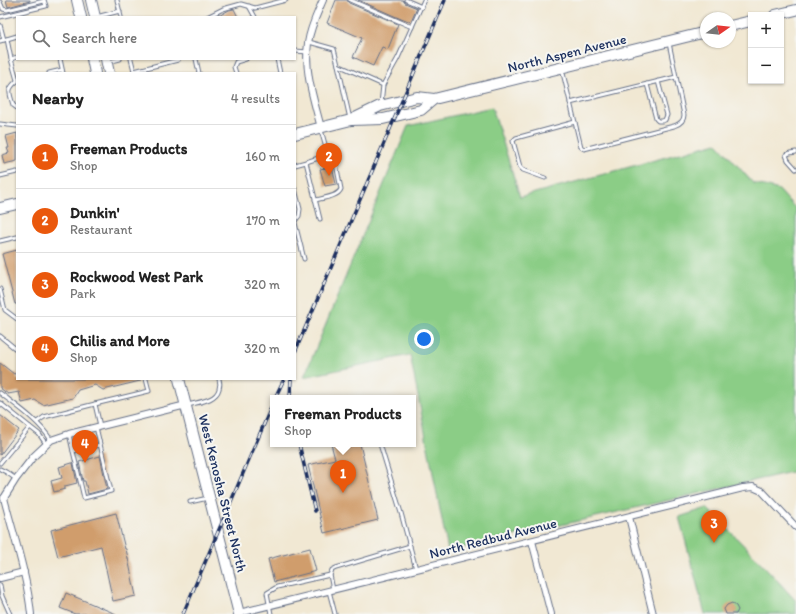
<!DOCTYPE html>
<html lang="en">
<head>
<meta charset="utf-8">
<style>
  :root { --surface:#fff; --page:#f2f2f2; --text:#222; --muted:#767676; --line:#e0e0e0; --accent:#ea580c }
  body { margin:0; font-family:Itim,sans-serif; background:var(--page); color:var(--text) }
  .controls { position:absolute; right:12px; top:12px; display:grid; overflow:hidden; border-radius:0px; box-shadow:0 1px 3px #0004 }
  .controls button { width:36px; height:36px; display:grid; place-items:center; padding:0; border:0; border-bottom:1px solid var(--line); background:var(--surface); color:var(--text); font:20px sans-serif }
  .compass { position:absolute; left:700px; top:12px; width:36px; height:36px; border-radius:50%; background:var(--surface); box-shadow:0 1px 3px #0004; rotate:76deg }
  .you { position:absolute; left:424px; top:339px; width:14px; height:14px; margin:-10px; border:3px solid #fff; border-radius:50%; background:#1a73e8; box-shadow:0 0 0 6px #1a73e833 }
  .badge { display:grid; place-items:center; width:26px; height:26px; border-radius:50%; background:var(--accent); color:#fff; font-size:13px; font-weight:700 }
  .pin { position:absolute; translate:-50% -33px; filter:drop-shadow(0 1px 2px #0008) }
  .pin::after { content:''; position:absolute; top:21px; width:14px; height:12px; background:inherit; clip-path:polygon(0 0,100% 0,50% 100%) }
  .popup { position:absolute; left:270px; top:395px; width:146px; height:52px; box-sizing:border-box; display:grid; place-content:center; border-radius:0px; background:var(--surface); filter:drop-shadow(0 1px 3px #0005); font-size:13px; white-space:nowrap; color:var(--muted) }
  .popup b { font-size:15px; color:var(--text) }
  .popup::after { content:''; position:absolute; left:50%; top:100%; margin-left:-8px; border:8px solid transparent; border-top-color:var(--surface) }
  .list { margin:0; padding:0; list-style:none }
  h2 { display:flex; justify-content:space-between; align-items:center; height:52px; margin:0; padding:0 16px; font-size:17px }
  h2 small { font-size:13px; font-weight:400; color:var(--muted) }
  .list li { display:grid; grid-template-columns:26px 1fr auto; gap:12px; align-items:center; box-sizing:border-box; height:64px; padding:0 16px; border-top:1px solid var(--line) }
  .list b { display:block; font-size:15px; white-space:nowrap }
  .list p { margin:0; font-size:13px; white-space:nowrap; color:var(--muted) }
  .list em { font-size:13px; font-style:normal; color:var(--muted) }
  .icon { flex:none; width:22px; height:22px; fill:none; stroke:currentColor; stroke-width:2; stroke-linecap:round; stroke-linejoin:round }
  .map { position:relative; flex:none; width:796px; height:614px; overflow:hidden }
  .search { position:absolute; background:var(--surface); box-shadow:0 1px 3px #0004; left:16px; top:16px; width:280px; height:44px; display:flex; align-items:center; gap:10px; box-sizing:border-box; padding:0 14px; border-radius:0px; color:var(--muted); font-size:15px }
  .panel { position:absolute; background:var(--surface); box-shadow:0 1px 3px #0004; left:16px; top:72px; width:280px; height:308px; border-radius:0px }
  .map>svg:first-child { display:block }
  .green { fill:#8bcd86; stroke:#537e72 }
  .building { fill:#d09d6c }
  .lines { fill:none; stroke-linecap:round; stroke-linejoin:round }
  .service-casing { stroke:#667087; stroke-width:5 }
  .minor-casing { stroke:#667087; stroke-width:8 }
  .primary-casing { stroke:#667087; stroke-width:12 }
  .service { stroke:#fff; stroke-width:3 }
  .minor { stroke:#fff; stroke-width:6 }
  .primary { stroke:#fff; stroke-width:10 }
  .rail-casing { stroke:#1b2f5e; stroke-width:3.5 }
  .rail { stroke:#f6f6f2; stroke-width:2; stroke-dasharray:6; stroke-linecap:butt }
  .labels { text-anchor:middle; stroke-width:4; stroke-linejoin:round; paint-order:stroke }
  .street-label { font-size:14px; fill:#1b2f5e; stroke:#f6f6f2 }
</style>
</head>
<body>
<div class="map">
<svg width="796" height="614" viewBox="0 0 796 614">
  <rect width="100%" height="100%" fill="#f6f6f2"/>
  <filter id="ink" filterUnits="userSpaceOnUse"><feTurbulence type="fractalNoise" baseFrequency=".025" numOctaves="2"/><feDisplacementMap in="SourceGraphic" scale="8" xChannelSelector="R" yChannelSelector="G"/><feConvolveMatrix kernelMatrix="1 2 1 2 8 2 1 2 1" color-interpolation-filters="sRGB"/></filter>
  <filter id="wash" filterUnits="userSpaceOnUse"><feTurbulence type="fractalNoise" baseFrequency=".012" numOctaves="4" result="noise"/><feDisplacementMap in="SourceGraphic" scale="16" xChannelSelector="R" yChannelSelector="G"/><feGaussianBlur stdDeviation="0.9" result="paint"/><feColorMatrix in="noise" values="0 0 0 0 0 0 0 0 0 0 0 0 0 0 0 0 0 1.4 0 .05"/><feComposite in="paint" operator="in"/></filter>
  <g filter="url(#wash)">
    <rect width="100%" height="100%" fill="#f1e8d3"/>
    <!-- green -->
    <g class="green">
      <polygon points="492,107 520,197 717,143 753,183 779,190 796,209 796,471 448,551 410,355 304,377 408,126"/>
      <polygon points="707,508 766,568 796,601 796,614 705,614 679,517"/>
    </g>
    <g id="blocks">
      <!-- building -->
      <g class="building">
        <polygon points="6,0 30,0 30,1 8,7"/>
        <polygon points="336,0 347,0 349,3 398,24 388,49 382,47 373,66 353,57 362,38 327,23"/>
        <polygon points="358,0 403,0 405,3 417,8 411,22 401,18 401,19"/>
        <polygon points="234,9 238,17 217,17 229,10"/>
        <polygon points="17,133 17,161 4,164 2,155 9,153 7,148 9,148 6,136"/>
        <polygon points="332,167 336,184 325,186 320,169"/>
        <polygon points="17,250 17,304 15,304 2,254"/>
        <polygon points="0,363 14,374 17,373 17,379 140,379 140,381 103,390 95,385 78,390 73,398 43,405 35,400 22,403 19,392 8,394 0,388"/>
        <polygon points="0,415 19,430 0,455"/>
        <polygon points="331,444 360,444 378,520 324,533 308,465 335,459"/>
        <polygon points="100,456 107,489 88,494 85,481 83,481 79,462"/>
        <polygon points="72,463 73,463 77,483 65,486 65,489 54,492 51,481 62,478 59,467"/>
        <polygon points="116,513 125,549 126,549 136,596 113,601 101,546 58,557 51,530"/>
        <polygon points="310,548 316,571 274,582 268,559"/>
        <polygon points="66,593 116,614 75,614 60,608"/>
        <polygon points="732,603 736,606 738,610 736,614 726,614 724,609 727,605"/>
      </g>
    </g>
  </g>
  <g filter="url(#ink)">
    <use href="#blocks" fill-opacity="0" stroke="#667087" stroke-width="1"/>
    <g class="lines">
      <defs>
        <g id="service">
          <polyline points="117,0 121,17"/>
          <polyline points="350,0 412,27"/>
          <polyline points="406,0 422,7"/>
          <polyline points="0,2 3,9 7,10 44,1"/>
          <polyline points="249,6 255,17"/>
          <polyline points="0,17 46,6 44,0"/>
          <polyline points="96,17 120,11"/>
          <polyline points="207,17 223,9 241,4 255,8 286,0"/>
          <polyline points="0,25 4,40"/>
          <polyline points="7,39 11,59 17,57"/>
          <polyline points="0,41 17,36"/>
          <polyline points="309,42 334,49 338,65"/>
          <polyline points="295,51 308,52"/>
          <polyline points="11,59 17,80"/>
          <polyline points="60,59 63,73"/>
          <polyline points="131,59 134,71"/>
          <polyline points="196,59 199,73"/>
          <polyline points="277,59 280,73"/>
          <polyline points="108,62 120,59"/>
          <path d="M562,69L581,147L584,149L674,126C680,124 684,121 684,115L669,43"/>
          <polyline points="134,71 178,60 177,59"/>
          <polyline points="49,73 62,70"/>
          <polyline points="236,73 234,67 236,62 246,59"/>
          <path d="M17,81C6,90 10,93 13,105L17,108"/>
          <polyline points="647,84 656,119 658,121 662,121 665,120 667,115 658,81"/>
          <polyline points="570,103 676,77"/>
          <polyline points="381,104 383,85 398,58 424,0"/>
          <polyline points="350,119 338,65 383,85"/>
          <polyline points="0,124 17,126"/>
          <polyline points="796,152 790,153 786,155 788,160 796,169"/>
          <polyline points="295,165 306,162"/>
          <polyline points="0,176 17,172"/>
          <polyline points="545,178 523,170 520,167 513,141 516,138 575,122"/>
          <polyline points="295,189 300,209 299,216 295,221"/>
          <path d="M315,200C323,198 338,197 341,189L336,164L334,159L328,155"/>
          <polyline points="320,219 306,162 328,155 321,130"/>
          <polyline points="295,223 304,259"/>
          <polyline points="0,241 17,237"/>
          <polyline points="0,289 5,310 17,319"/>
          <polyline points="0,336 17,350"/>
          <path d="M0,393C18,407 38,420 51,440"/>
          <polyline points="0,403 30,427"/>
          <polyline points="95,404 100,426"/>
          <path d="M188,405C198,402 216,401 219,389C220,386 220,382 219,379"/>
          <polyline points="37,422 44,417 95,404 149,391 146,379"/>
          <polyline points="69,434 84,498 111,491 96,427"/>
          <polyline points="380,444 401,513 416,569"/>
          <polyline points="73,451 100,445"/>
          <polyline points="0,463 30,427 39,434 46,444"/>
          <polyline points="0,469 6,472 16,479"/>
          <polyline points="190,502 208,498"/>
          <polyline points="0,585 2,596 10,614"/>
          <polyline points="333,590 330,575 332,570 336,568 410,546"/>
          <polyline points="329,591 335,614"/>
          <polyline points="271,614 267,593 277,587 330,575"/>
        </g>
        <g id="minor">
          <path d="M321,128C314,100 304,72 308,43C310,28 317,14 323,0"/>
          <polyline points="4,498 16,479 33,457 51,440 69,434 186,405"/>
          <path d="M4,498C14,537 27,575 31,614"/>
          <polyline points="629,517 653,614"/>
          <polyline points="532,541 551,614"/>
          <polyline points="0,578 24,572"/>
          <polyline points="239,613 743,488 753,487 762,491 796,527"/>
        </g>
        <g id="primary">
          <polyline points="77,0 81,17"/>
          <polyline points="91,0 95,17"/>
          <polyline points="775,15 796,10"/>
          <polyline points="730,26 751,21"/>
          <polyline points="92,59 95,73"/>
          <polyline points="106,59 109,73"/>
          <polyline points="351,120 380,106 417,97 434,99 706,32"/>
          <polyline points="295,134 351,120 383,119 421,110 434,99"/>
          <polyline points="0,208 17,204"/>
          <polyline points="179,379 239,614"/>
        </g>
      </defs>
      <!-- service casing -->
      <use href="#service" class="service-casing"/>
      <!-- minor casing -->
      <use href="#minor" class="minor-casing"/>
      <!-- primary casing -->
      <use href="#primary" class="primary-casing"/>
      <!-- service -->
      <use href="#service" class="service"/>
      <!-- minor -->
      <use href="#minor" class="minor"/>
      <!-- primary -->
      <use href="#primary" class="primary"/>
      <defs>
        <g id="rail">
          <polyline points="295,352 445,0"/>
          <polyline points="275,398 284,379"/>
          <polyline points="290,398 291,379"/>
          <polyline points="299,444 315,511"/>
          <polyline points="183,614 273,403"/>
        </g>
      </defs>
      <!-- rail casing -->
      <use href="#rail" class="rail-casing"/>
      <!-- rail -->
      <use href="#rail" class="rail"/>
    </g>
  </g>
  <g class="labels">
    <!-- street labels -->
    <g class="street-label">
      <text transform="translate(567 53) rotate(-14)" y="5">North Aspen Avenue</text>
      <text transform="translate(223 493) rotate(76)" y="5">West Kenosha Street North</text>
      <text transform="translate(493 538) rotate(-14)" y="5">North Redbud Avenue</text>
    </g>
  </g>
</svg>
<div class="controls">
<button>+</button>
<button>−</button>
</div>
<svg class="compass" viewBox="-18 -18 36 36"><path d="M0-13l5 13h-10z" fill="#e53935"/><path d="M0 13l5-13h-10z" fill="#767676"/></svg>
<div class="you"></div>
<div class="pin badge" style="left:343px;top:493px">1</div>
<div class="popup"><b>Freeman Products</b>Shop</div>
<div class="pin badge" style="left:329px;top:176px">2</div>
<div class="pin badge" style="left:714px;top:543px">3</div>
<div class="pin badge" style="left:85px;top:463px">4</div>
<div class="search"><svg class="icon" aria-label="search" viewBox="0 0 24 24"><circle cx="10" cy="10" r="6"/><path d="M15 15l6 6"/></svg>Search here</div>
<section class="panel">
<h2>Nearby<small>4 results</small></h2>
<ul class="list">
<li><span class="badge">1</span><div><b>Freeman Products</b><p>Shop</p></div><em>160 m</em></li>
<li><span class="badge">2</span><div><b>Dunkin'</b><p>Restaurant</p></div><em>170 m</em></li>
<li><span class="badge">3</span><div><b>Rockwood West Park</b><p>Park</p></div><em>320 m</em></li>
<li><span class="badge">4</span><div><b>Chilis and More</b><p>Shop</p></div><em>320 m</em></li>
</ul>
</section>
</div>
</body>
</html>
